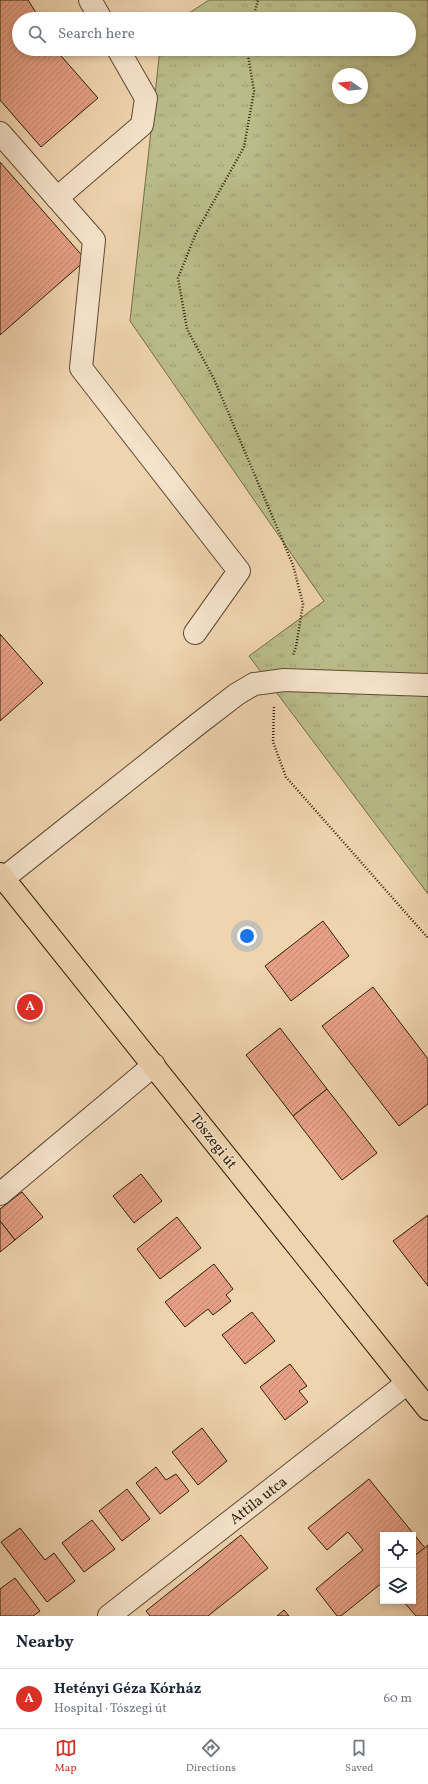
<!DOCTYPE html>
<html lang="en">
<head>
<meta charset="utf-8">
<style>
  :root { --surface:#fff; --page:#f6f6f7; --text:#1f2937; --muted:#747a83; --line:#e0e1e3; --accent:#d93025 }
  body { margin:0; font-family:Vollkorn,serif; background:var(--page); color:var(--text) }
  .controls { position:absolute; right:12px; bottom:12px; display:grid; overflow:hidden; border-radius:0px; box-shadow:0 2px 6px #0003 }
  .controls button { width:36px; height:36px; display:grid; place-items:center; padding:0; border:0; border-bottom:1px solid var(--line); background:var(--surface); color:var(--text); font:20px sans-serif }
  .compass { position:absolute; left:332px; top:68px; width:36px; height:36px; border-radius:50%; background:var(--surface); box-shadow:0 2px 6px #0003; rotate:284deg }
  .you { position:absolute; left:247px; top:936px; width:14px; height:14px; margin:-10px; border:3px solid #fff; border-radius:50%; background:#1a73e8; box-shadow:0 0 0 6px #1a73e833 }
  .badge { display:grid; place-items:center; width:26px; height:26px; border-radius:50%; background:var(--accent); color:#fff; font-size:13px; font-weight:700 }
  .pin { position:absolute; translate:-50% -50%; border:2px solid #fff; box-shadow:0 1px 4px #0006 }
  .list { margin:0; padding:0; list-style:none }
  h2 { display:flex; justify-content:space-between; align-items:center; height:52px; margin:0; padding:0 16px; font-size:17px }
  h2 small { font-size:13px; font-weight:400; color:var(--muted) }
  .list li { display:grid; grid-template-columns:26px 1fr auto; gap:12px; align-items:center; box-sizing:border-box; height:60px; padding:0 16px; border-top:1px solid var(--line) }
  .list b { display:block; font-size:15px; white-space:nowrap }
  .list p { margin:0; font-size:13px; white-space:nowrap; color:var(--muted) }
  .list em { font-size:13px; font-style:normal; color:var(--muted) }
  .icon { flex:none; width:22px; height:22px; fill:none; stroke:currentColor; stroke-width:2; stroke-linecap:round; stroke-linejoin:round }
  .map { position:relative; flex:none; width:428px; height:1616px; overflow:hidden }
  .search { position:absolute; background:var(--surface); box-shadow:0 2px 6px #0003; left:12px; right:12px; top:12px; height:44px; display:flex; align-items:center; gap:10px; box-sizing:border-box; padding:0 14px; border-radius:22px; color:var(--muted); font-size:15px }
  .sheet { height:112px; background:var(--surface) }
  nav { display:flex; justify-content:space-around; align-items:center; box-sizing:border-box; height:56px; border-top:1px solid var(--line); background:var(--surface); font-size:11px; color:var(--muted) }
  nav a { display:grid; justify-items:center; gap:2px }
  nav .on { color:var(--accent) }
  .map>svg:first-child { display:block }
  .grass { fill:url(#grass-tufts); stroke:#746e4a; fill-rule:evenodd }
  .building { fill:url(#building-hatch); stroke:#2d1f0b }
  .lines { fill:none; stroke-linecap:round; stroke-linejoin:round }
  .minor-casing { stroke:#5e4c34; stroke-width:24 }
  .major-casing { stroke:#2d1f0b; stroke-width:24 }
  .path { stroke:#2d1f0b; stroke-width:2.5; stroke-dasharray:1 2; stroke-linecap:butt }
  .minor { stroke:#f5e3cb; stroke-width:22 }
  .major { stroke:#efd4af; stroke-width:22 }
  .labels { text-anchor:middle; stroke-width:3; stroke-linejoin:round; paint-order:stroke }
  .street-label { font-size:15px; fill:#2d1f0b; stroke:#f5e3cb }
</style>
</head>
<body>
<div class="map">
<svg width="428" height="1616" viewBox="0 0 428 1616">
  <defs>
    <pattern id="grass-tufts" width="24" height="20" patternUnits="userSpaceOnUse"><rect width="24" height="20" fill="#babd8a"/><path d="M3 7l-1-3M5 7V3M7 7l1-3M15 17l-1-3M17 17v-4M19 17l1-3" fill="none" stroke="#a0a276"/></pattern>
    <pattern id="building-hatch" width="6" height="6" patternUnits="userSpaceOnUse"><rect width="6" height="6" fill="#e7a086"/><path d="M-1 1l2-2M0 6l6-6M5 7l2-2" fill="none" stroke="#c68972"/></pattern>
  </defs>
  <rect width="100%" height="100%" fill="#efd4af"/>
  <filter id="stains"><feTurbulence type="fractalNoise" baseFrequency=".005" numOctaves="4"/><feColorMatrix values="0 0 0 0 .2 0 0 0 0 .09 0 0 0 0 .02 0 0 0 .5 -.17"/></filter>
  <radialGradient id="worn" r=".72"><stop offset=".6" stop-color="#630" stop-opacity="0"/><stop offset="1" stop-color="#630" stop-opacity=".3"/></radialGradient>
  <!-- grass -->
  <path class="grass" d="M209,0H428V894L249,656L324,601L130,321L160,49H409V19H180ZM338,74H362V98H338Z"/>
  <!-- building -->
  <g class="building">
    <polygon points="0,0 28,0 40,19 19,19 19,49 55,49 98,98 41,147 0,100"/>
    <polygon points="0,162 86,260 0,335"/>
    <polygon points="0,634 43,683 0,721"/>
    <polygon points="323,921 349,956 291,1001 265,966"/>
    <polygon points="373,987 428,1059 428,1104 399,1126 322,1026"/>
    <polygon points="280,1028 327,1089 293,1116 246,1055"/>
    <polygon points="327,1089 377,1153 342,1180 293,1116"/>
    <polygon points="141,1174 162,1201 134,1223 113,1196"/>
    <polygon points="22,1192 43,1217 15,1240 0,1221 0,1209"/>
    <polygon points="428,1215 428,1286 393,1241"/>
    <polygon points="177,1217 201,1248 160,1279 137,1249"/>
    <polygon points="0,1221 15,1240 0,1252"/>
    <polygon points="214,1264 233,1289 226,1295 231,1301 213,1315 208,1309 185,1327 165,1302"/>
    <polygon points="252,1312 275,1341 245,1364 222,1335"/>
    <polygon points="290,1364 307,1386 299,1391 308,1402 285,1420 260,1387"/>
    <polygon points="202,1428 227,1461 198,1485 172,1452"/>
    <polygon points="156,1467 166,1480 176,1474 189,1491 160,1514 136,1483"/>
    <polygon points="369,1479 425,1548 413,1557 413,1535 383,1535 383,1582 341,1616 337,1616 316,1589 363,1550 348,1532 327,1550 308,1528"/>
    <polygon points="127,1489 150,1519 122,1541 99,1511"/>
    <polygon points="92,1520 115,1549 84,1572 62,1543"/>
    <polygon points="20,1528 45,1560 54,1553 75,1581 47,1602 1,1542"/>
    <polygon points="241,1535 268,1568 208,1616 150,1616 146,1611"/>
    <polygon points="428,1545 428,1616 416,1616 403,1601 413,1601 413,1557"/>
    <polygon points="15,1578 40,1611 33,1616 0,1616 0,1589"/>
    <polygon points="284,1610 289,1616 277,1616"/>
  </g>
  <g class="lines">
    <defs>
      <g id="minor">
        <polyline points="90,0 101,19"/>
        <polyline points="0,133 94,240 81,368 239,571 195,633"/>
        <polyline points="57,198 142,125 146,98 118,49"/>
        <polyline points="4,878 198,724 237,694 254,684 284,680 428,685"/>
        <polyline points="0,1194 154,1065"/>
        <polyline points="109,1616 406,1384"/>
      </g>
      <polyline id="major" points="0,874 428,1409"/>
    </defs>
    <!-- minor casing -->
    <use href="#minor" class="minor-casing"/>
    <!-- major casing -->
    <use href="#major" class="major-casing"/>
    <!-- path -->
    <g class="path">
      <polyline points="253,19 258,0"/>
      <polyline points="247,49 254,91 244,147 196,233 178,278 187,329 214,379 293,565 303,604 296,647 293,655"/>
      <polyline points="274,707 273,742 286,777 428,938"/>
    </g>
    <!-- minor -->
    <use href="#minor" class="minor"/>
    <!-- major -->
    <use href="#major" class="major"/>
  </g>
  <g class="labels">
    <!-- street labels -->
    <g class="street-label">
      <text transform="translate(214 1141) rotate(52)" y="5">Tószegi út</text>
      <text transform="translate(258 1500) rotate(-38)" y="5">Attila utca</text>
    </g>
  </g>
  <rect width="100%" height="100%" filter="url(#stains)"/>
  <rect width="100%" height="100%" fill="url(#worn)"/>
</svg>
<div class="controls">
<button><svg class="icon" aria-label="locate" viewBox="0 0 24 24"><circle cx="12" cy="12" r="6"/><path d="M12 2v4M12 18v4M2 12h4M18 12h4"/></svg></button>
<button><svg class="icon" aria-label="layers" viewBox="0 0 24 24"><path d="M12 4l9 5-9 5-9-5zM3 14l9 5 9-5"/></svg></button>
</div>
<svg class="compass" viewBox="-18 -18 36 36"><path d="M0-13l5 13h-10z" fill="#e53935"/><path d="M0 13l5-13h-10z" fill="#747a83"/></svg>
<div class="you"></div>
<div class="pin badge" style="left:30px;top:1007px">A</div>
<div class="search"><svg class="icon" aria-label="search" viewBox="0 0 24 24"><circle cx="10" cy="10" r="6"/><path d="M15 15l6 6"/></svg>Search here</div>
</div>
<section class="sheet">
<h2>Nearby<small></small></h2>
<ul class="list">
<li><span class="badge">A</span><div><b>Hetényi Géza Kórház</b><p>Hospital · Tószegi út</p></div><em>60 m</em></li>
</ul>
</section>
<nav>
<a class="on"><svg class="icon" aria-label="map" viewBox="0 0 24 24"><path d="M3 6l6-2 6 2 6-2v14l-6 2-6-2-6 2zM9 4v14M15 6v14"/></svg>Map</a>
<a><svg class="icon" aria-label="directions" viewBox="0 0 24 24"><path d="M12 3l9 9-9 9-9-9zM9 14v-3h6M13 9l2 2-2 2"/></svg>Directions</a>
<a><svg class="icon" aria-label="saved" viewBox="0 0 24 24"><path d="M7 4h10v16l-5-4-5 4z"/></svg>Saved</a>
</nav>
</body>
</html>
